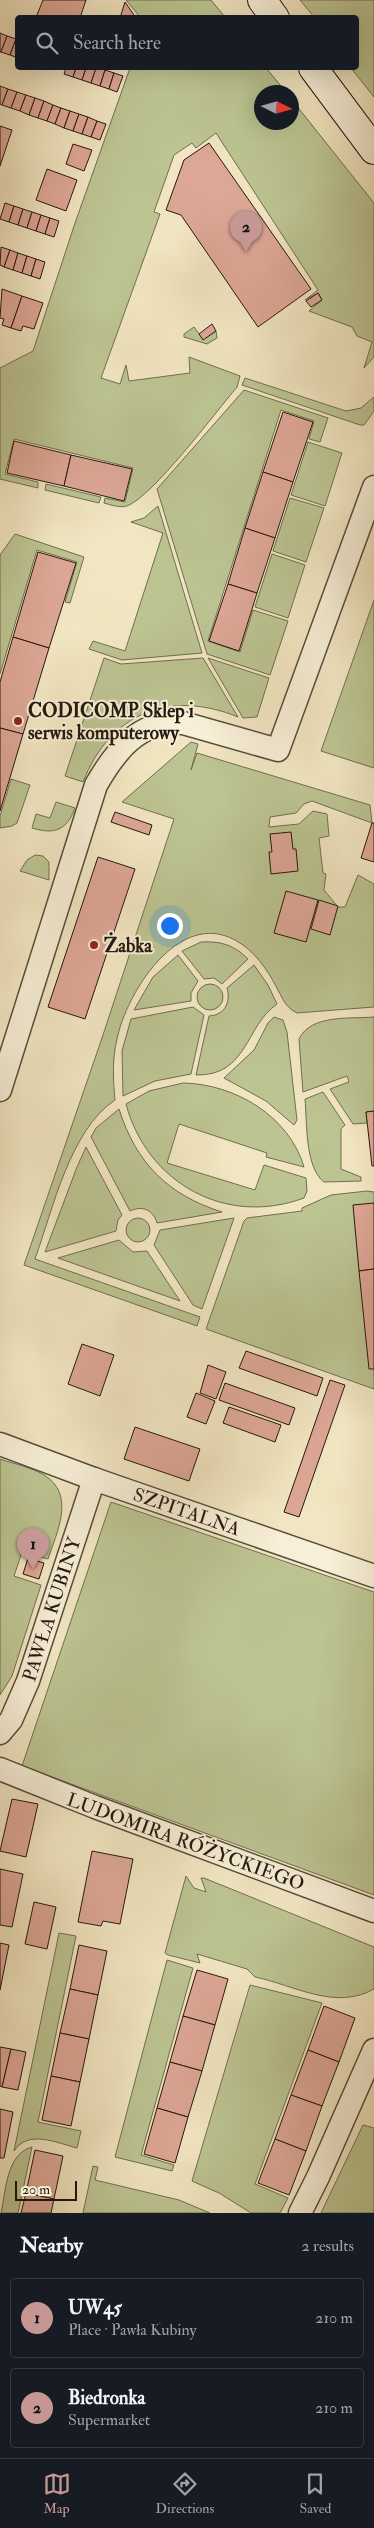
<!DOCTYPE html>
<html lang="en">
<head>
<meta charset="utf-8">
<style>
  :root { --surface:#171b24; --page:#242831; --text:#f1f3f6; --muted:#9ea1a6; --line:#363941; --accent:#c59692 }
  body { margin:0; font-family:"IM FELL Double Pica",serif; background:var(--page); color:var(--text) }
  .compass { position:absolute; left:254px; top:85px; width:45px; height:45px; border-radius:50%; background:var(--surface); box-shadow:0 5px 20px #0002; rotate:95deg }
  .scale { position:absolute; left:15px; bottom:12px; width:62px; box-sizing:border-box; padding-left:5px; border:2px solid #24180f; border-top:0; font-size:14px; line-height:18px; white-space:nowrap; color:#24180f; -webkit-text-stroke:4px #f7efd7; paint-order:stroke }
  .you { position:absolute; left:169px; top:925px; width:18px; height:18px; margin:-12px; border:4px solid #fff; border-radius:50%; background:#1a73e8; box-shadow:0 0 0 8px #1a73e833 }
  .badge { display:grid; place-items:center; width:32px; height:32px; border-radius:50%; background:var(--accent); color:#111; font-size:16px; font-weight:700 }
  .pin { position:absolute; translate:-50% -41px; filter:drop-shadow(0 1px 2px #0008) }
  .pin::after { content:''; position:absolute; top:26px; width:18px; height:15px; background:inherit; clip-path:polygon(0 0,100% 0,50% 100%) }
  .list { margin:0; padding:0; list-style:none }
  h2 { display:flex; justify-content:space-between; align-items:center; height:65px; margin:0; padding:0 20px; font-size:21px }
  h2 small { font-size:16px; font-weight:400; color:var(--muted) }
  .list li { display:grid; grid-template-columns:32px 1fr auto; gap:15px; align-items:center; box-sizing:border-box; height:80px; margin:0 10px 10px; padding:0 10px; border:1px solid var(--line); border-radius:5px }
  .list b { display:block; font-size:19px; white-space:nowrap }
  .list p { margin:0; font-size:16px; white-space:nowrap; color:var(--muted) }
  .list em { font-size:16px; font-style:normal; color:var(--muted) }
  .icon { flex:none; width:28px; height:28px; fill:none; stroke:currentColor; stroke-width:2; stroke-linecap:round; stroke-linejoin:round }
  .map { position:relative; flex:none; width:374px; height:2213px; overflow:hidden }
  .search { position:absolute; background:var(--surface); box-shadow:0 5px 20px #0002; left:15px; right:15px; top:15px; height:55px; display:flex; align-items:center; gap:12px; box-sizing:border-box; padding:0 18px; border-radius:5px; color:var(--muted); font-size:19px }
  .sheet { height:245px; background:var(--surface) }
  nav { display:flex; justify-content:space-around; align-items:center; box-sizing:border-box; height:70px; border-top:1px solid var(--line); background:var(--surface); font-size:14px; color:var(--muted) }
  nav a { display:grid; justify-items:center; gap:2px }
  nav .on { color:var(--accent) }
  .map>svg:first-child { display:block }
  .green { fill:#bcc492; stroke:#706e50 }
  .building { fill:#dda796; stroke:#24180f }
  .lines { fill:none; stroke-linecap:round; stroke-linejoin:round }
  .street-casing { stroke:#584c3c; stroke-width:25 }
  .secondary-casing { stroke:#24180f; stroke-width:30 }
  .street { stroke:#f7efd7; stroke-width:22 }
  .secondary { stroke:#f7efd7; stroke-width:28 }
  .poi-dot { fill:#8f2418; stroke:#f7efd7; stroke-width:2 }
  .labels { text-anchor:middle; stroke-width:4; stroke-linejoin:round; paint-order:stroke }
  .poi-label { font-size:19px; font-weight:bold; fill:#24180f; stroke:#f7efd7; text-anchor:start }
  .street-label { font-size:19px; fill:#24180f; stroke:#f7efd7 }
</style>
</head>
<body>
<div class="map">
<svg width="374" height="2213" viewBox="0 0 374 2213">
  <rect width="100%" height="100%" fill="#f2e6c2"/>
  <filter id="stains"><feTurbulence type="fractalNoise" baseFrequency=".004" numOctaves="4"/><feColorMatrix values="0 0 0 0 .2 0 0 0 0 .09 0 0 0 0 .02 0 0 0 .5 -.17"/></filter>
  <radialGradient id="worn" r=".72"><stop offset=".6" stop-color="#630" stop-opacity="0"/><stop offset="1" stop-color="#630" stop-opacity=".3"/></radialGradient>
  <!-- green -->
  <g class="green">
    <polygon points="126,0 211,0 225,17 140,17"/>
    <polygon points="300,0 374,0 374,97 351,68 356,68 356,18 314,17"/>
    <path d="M130,68H266L286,92H262V122H292V100L374,203V357L364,368L372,342L357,336L352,327L309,311L322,300L318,293L305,300L318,290L216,133L196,148L192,143L174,155L154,212L160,214L101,378L120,384L126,365L129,381L190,373L189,357L240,376L237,387C215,413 153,496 127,506C120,508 111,505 104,503L105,498L125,502L133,468L14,439L5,474L38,482V488L0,479V368L33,351L74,226Z"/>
    <polygon points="194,327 203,339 216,331 217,338 207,344 184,337 184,334"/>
    <polygon points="245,378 346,411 361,408 374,397 374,411 364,425 360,425 242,385"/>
    <polygon points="244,390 328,418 320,442 309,439 314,421 281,410 208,641 240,652 253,610 288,621 270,675 207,654 157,489"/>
    <polygon points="308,442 342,453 325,506 291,495"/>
    <polygon points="46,484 101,497 99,503 45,490"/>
    <polygon points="290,498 324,508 306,562 273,551"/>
    <polygon points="158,506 202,653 122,660 89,649 93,641 125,651 163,533 131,522 144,518"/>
    <polygon points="15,534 84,557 70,603 65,602 77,562 37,550 0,674 0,555"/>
    <polygon points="272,554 305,565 288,618 255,607"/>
    <polygon points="374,600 374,768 321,751"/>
    <path d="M104,658L121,664L203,658L238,717C170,689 110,713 83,782L65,776Z"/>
    <polygon points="208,658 269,678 257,717 243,718"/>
    <path d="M191,742L198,744L191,770L197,753L370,805L372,823L312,801L304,804L296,813L270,817L269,827L299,824L313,811L327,814L329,836L319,838L323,873L326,874L324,890L338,907H345L358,875L374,884V1007L297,1013C285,1007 283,999 277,988C267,969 254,950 235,940C178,909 126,994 117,1039C112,1060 113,1079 115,1100C70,1130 53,1209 35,1259L200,1317L197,1326L24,1265L104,1032L174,819L122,802Z"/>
    <polygon points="11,779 30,785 17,823 12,826 0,828 0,816"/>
    <path d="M56,802L75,808C67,830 55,835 32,828L36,814L50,818Z"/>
    <polygon points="35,855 43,856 49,862 49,880 20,871 27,860"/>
    <path d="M201,942C221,941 234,945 248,959L222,984L214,978L204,979L182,951Z"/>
    <polygon points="178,955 198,981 191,993 191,1001 134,1010 153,977"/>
    <path d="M254,965L268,985L277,1004C245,1026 248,1076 196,1075L209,1016C225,1015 231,1002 227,988Z"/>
    <circle cx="210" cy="997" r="13"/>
    <polygon points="193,1007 204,1015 191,1074 155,1081 123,1096 122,1051 131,1019"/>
    <polygon points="274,1017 283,1020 287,1032 297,1120 294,1125 266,1101 224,1078 254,1050 268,1023"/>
    <path d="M374,1017V1111L366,1112L367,1123L353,1124L330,1089L349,1082L347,1076L303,1092L299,1039C311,1014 350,1019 374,1017Z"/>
    <path d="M183,1083C235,1084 289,1116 304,1167L266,1157L267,1153L179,1124L167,1163L255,1190L264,1165L306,1178L307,1191L304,1198C226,1227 147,1183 126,1104L149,1091Z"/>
    <path d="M323,1092L345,1125L341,1129V1169L361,1177V1181L324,1182C305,1168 307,1122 305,1099Z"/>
    <path d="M119,1109C136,1163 168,1195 222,1212L157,1223C153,1210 143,1205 130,1211L91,1137L96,1128Z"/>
    <polygon points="86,1147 122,1215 118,1220 116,1231 45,1252 77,1167"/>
    <polygon points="367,1191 374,1192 374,1389 206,1329 244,1221 247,1218 302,1211 302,1208 331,1195"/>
    <circle cx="138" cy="1230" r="12"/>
    <polygon points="234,1218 202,1309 193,1305 154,1245 160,1230"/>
    <polygon points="119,1240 133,1252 147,1251 180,1301 58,1258"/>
    <path d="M0,1459C14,1464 31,1467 44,1475C76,1494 57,1532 48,1559L22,1552L14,1576L41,1585L12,1676L0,1695Z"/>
    <polygon points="111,1502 374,1592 374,1895 22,1766"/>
    <path d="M186,1876L194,1888L206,1892L201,1878H204L374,1947V1989C335,2011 294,1985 255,1977L247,1969L197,1954L200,1963L168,1955L165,1953Z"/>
    <path d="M59,1933L76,1936L38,2122L81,2131L77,2148C57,2143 28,2129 14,2151Z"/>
    <polygon points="167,1960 193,1968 141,2155 174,2165 172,2171 115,2157"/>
    <polygon points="250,1985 322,2003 255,2184 288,2198 280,2213 251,2213 219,2193 192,2181"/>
    <polygon points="363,2125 374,2128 374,2213 321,2213"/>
    <path d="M32,2147L18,2213H1C6,2191 6,2154 32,2147Z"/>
    <polygon points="93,2166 98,2167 95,2180 179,2200 210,2213 83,2213"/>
  </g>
  <!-- building -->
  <g class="building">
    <polygon points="43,0 86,0 80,18 45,18 37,15"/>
    <polygon points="125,2 136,18 120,18"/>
    <polygon points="0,33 7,36 1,52 0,52"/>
    <polygon points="7,36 16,39 10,55 1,52"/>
    <polygon points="16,39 18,39 18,58 10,55"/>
    <polygon points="66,68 76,68 73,77 64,74"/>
    <polygon points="76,68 86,68 82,80 73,77"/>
    <polygon points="86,68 96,68 91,83 82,80"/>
    <polygon points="96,68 105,70 100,86 91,83"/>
    <polygon points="105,70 114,73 109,89 100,86"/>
    <polygon points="114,73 123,76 117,92 109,89"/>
    <polygon points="0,86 8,89 2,105 0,104"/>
    <polygon points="8,89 17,92 11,108 2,105"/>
    <polygon points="17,92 26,95 20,111 11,108"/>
    <polygon points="26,95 35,98 29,115 20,111"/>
    <polygon points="35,98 44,101 38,118 29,115"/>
    <polygon points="44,101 53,105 47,121 38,118"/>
    <polygon points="53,105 61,108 55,124 47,121"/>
    <polygon points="61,108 70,111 64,128 55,124"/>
    <polygon points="70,111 79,114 73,131 64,128"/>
    <polygon points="79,114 88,117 82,134 73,131"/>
    <polygon points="88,117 97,121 91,137 82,134"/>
    <polygon points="97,121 106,124 100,140 91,137"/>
    <polygon points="0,126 12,130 0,166"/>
    <polygon points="209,143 311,289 258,327 181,215 166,210 184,160"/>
    <polygon points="73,144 92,150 84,171 66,164"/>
    <polygon points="47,169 77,180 66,211 36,200"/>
    <polygon points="5,203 14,206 9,222 0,219"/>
    <polygon points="14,206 23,209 18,225 9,222"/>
    <polygon points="23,209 32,212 27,228 18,225"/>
    <polygon points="32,212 41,215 36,231 27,228"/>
    <polygon points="41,215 50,218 45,234 36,231"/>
    <polygon points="50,218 59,221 54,237 45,234"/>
    <polygon points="1,247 10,250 4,267 0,265"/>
    <polygon points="10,250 18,253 13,270 4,267"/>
    <polygon points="18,253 27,256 22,273 13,270"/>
    <polygon points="27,256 36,259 31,276 22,273"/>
    <polygon points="36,259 45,262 40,279 31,276"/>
    <polygon points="2,289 22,296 11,328 2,325 4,319 0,318"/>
    <polygon points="318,293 322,300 311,307 306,301"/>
    <polygon points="22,296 43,303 34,329 23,326 21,331 11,328"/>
    <polygon points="212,324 216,331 203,340 199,334"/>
    <polygon points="283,412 313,422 293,482 263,472"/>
    <polygon points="14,441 71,455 64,486 7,473"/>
    <polygon points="71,455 132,469 124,501 64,486"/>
    <polygon points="263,472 293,482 275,538 245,528"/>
    <polygon points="245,528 275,538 257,593 228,584"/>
    <polygon points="38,552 76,563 49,648 13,637"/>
    <polygon points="228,584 257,593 239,651 209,641"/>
    <polygon points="13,637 49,648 23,734 0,728 0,682"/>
    <polygon points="0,728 23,734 0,811"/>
    <polygon points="115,812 152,825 149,835 111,822"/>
    <polygon points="372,823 374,823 374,862 361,858"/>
    <polygon points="291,832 293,849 296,849 298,871 271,874 269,852 272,852 270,834"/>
    <polygon points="98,857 135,869 85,1019 48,1007"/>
    <polygon points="286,891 318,900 306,942 274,933"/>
    <polygon points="319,900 338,906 330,935 311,929"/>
    <polygon points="374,1111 374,1166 372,1166 366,1112"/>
    <polygon points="374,1203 374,1269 359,1271 353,1205"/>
    <polygon points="374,1269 374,1369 369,1369 359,1271"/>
    <polygon points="82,1344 114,1355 100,1396 68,1384"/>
    <polygon points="246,1351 323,1378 317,1396 239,1368"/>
    <polygon points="208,1365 226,1372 216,1399 200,1393"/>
    <polygon points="330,1380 345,1385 299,1517 284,1512"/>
    <polygon points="225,1383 295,1408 289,1425 219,1400"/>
    <polygon points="196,1393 215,1401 206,1424 187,1417"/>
    <polygon points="229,1407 281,1425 275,1442 223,1423"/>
    <polygon points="135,1427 200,1449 189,1481 124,1459"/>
    <polygon points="28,1558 44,1563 39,1579 23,1574"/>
    <polygon points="12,1799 38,1804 26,1857 0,1851"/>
    <polygon points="92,1851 133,1859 120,1924 103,1921 101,1926 78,1922"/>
    <polygon points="0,1869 23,1874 12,1927 0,1925"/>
    <polygon points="34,1902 56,1907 47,1949 25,1944"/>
    <polygon points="0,1943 9,1945 0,1990"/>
    <polygon points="79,1945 107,1951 98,1995 70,1989"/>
    <polygon points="197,1970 228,1979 215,2025 183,2016"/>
    <polygon points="70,1989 98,1995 89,2039 60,2033"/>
    <polygon points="324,2006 355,2018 339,2062 308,2050"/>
    <polygon points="183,2016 215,2025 202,2071 170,2062"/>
    <polygon points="60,2033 89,2039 80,2082 51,2076"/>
    <polygon points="0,2047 11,2049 2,2087 0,2086"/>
    <polygon points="11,2049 26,2052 18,2090 2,2087"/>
    <polygon points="308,2050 339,2062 322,2106 291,2095"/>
    <polygon points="170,2062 202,2071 188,2117 157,2108"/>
    <polygon points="51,2076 80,2082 71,2126 42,2120"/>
    <polygon points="291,2095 322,2106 306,2151 275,2139"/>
    <polygon points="157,2108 188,2117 175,2163 144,2154"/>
    <polygon points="0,2109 13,2112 4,2158 0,2158"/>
    <polygon points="275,2139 306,2151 289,2195 258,2183"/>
    <polygon points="35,2150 63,2156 54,2199 26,2193"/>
    <polygon points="26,2193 54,2199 51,2213 21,2213"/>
  </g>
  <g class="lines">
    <defs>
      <g id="street">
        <path d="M0,1090L96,785C115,752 139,719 183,723L278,750L374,487"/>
        <polyline points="0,1444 94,1479 374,1576"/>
        <polyline points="0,1733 11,1720 28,1681 94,1479"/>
        <polyline points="0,1769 95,1807 374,1911"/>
        <polyline points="300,2213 318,2177 374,2050"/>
      </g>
      <g id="secondary">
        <polyline points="262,0 275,18"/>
        <polyline points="313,68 374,150"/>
      </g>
    </defs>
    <!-- street casing -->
    <use href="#street" class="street-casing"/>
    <!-- secondary casing -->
    <use href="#secondary" class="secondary-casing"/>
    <!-- street -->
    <use href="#street" class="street"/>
    <!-- secondary -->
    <use href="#secondary" class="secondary"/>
  </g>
  <!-- markers -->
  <g class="poi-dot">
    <circle cx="18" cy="721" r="5"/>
    <circle cx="94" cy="945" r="5"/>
  </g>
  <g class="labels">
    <!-- poi labels -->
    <g class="poi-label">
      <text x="28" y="717">CODICOMP Sklep i<tspan x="28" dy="22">serwis komputerowy</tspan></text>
      <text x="104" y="952">Żabka</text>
    </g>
    <!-- street labels -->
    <g class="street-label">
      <text transform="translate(187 1511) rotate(19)" y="7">SZPITALNA</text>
      <text transform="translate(51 1609) rotate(-72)" y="7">PAWŁA KUBINY</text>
      <text transform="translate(186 1841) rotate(20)" y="7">LUDOMIRA RÓŻYCKIEGO</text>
    </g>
  </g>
  <rect width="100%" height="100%" filter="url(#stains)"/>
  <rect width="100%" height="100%" fill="url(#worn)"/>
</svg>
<svg class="compass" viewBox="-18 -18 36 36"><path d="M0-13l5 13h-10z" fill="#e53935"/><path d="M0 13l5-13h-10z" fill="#9ea1a6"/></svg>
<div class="scale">20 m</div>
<div class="you"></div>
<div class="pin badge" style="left:33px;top:1569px">1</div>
<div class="pin badge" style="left:246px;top:252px">2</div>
<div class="search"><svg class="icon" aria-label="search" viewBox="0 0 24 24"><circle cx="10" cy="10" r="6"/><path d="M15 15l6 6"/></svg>Search here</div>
</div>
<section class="sheet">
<h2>Nearby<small>2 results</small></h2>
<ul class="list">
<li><span class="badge">1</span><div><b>UW45</b><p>Place · Pawła Kubiny</p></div><em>210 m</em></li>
<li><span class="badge">2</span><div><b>Biedronka</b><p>Supermarket</p></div><em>210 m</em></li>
</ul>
</section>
<nav>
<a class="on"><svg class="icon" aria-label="map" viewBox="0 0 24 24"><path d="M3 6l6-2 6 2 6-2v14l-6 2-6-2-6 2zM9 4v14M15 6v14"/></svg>Map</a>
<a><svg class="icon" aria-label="directions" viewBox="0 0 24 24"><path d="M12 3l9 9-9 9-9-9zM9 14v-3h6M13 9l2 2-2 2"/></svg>Directions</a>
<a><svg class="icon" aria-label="saved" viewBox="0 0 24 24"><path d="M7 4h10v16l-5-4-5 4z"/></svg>Saved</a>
</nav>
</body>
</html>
